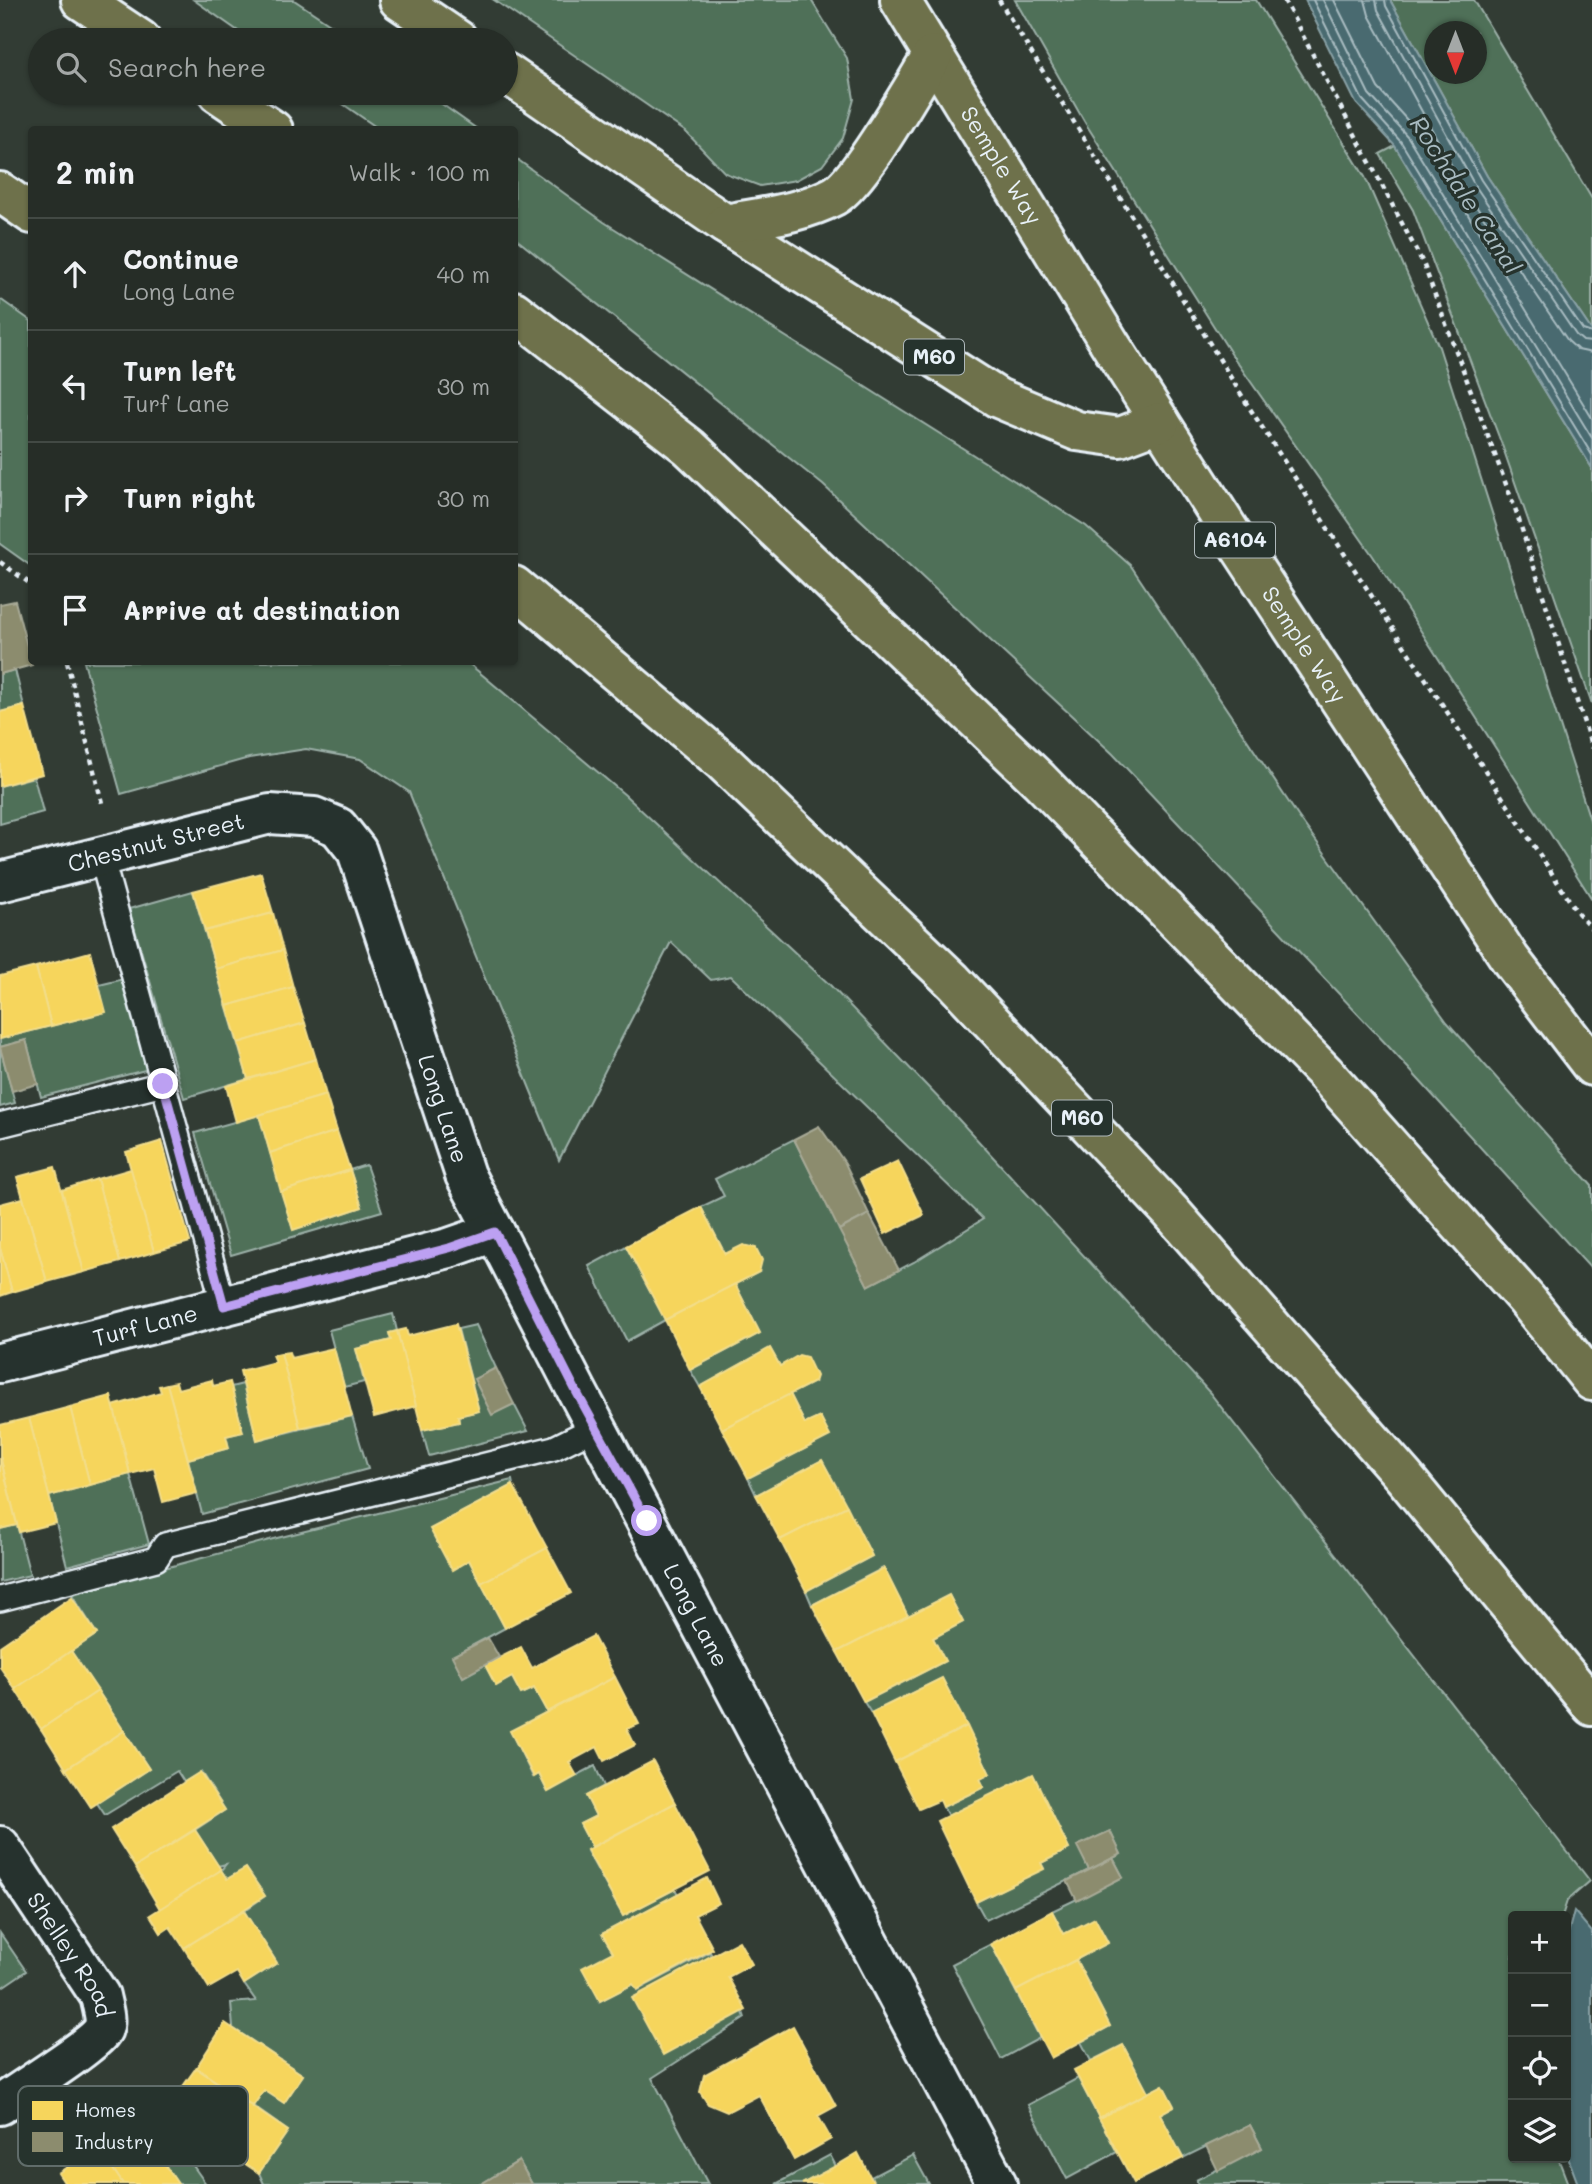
<!DOCTYPE html>
<html lang="en">
<head>
<meta charset="utf-8">
<style>
  :root { --surface:#262d27; --page:#323933; --text:#f1f3f6; --muted:#a4a8a7; --line:#424944 }
  body { margin:0; font-family:Mali,sans-serif; background:var(--page); color:var(--text) }
  .controls { position:absolute; right:21px; bottom:21px; display:grid; overflow:hidden; border-radius:7px; box-shadow:0 2px 5px #0004 }
  .controls button { width:63px; height:63px; display:grid; place-items:center; padding:0; border:0; border-bottom:2px solid var(--line); background:var(--surface); color:var(--text); font:35px sans-serif }
  .compass { position:absolute; left:1424px; top:21px; width:63px; height:63px; border-radius:50%; background:var(--surface); box-shadow:0 2px 5px #0004; rotate:180deg }
  .stop { position:absolute; width:21px; height:21px; margin:-16px; border:5px solid #bca0f2; border-radius:50%; background:#fff }
  .stop.end { background:#bca0f2; border-color:#fff; box-shadow:0 2px 7px #0008 }
  .list { margin:0; padding:0; list-style:none }
  h2 { display:flex; justify-content:space-between; align-items:center; height:91px; margin:0; padding:0 28px; font-size:30px }
  h2 small { font-size:23px; font-weight:400; color:var(--muted) }
  .list li { display:grid; grid-template-columns:46px 1fr auto; gap:21px; align-items:center; box-sizing:border-box; height:112px; padding:0 28px; border-top:2px solid var(--line) }
  .list b { display:block; font-size:26px; white-space:nowrap }
  .list p { margin:0; font-size:23px; white-space:nowrap; color:var(--muted) }
  .list em { font-size:23px; font-style:normal; color:var(--muted) }
  .icon { flex:none; width:38px; height:38px; fill:none; stroke:currentColor; stroke-width:2; stroke-linecap:round; stroke-linejoin:round }
  .map { position:relative; flex:none; width:1592px; height:2184px; overflow:hidden }
  .search { position:absolute; background:var(--surface); box-shadow:0 2px 5px #0004; left:28px; top:28px; width:490px; height:77px; display:flex; align-items:center; gap:18px; box-sizing:border-box; padding:0 24px; border-radius:38px; color:var(--muted); font-size:26px }
  .panel { position:absolute; background:var(--surface); box-shadow:0 2px 5px #0004; left:28px; top:126px; width:490px; height:539px; border-radius:7px }
  .map>svg:first-child { display:block }
  .green { fill:#4f6f58; stroke:#9cb0a8; stroke-width:2; fill-rule:evenodd }
  .water { fill:#496b6f; stroke:#89a1a6; stroke-width:2 }
  .homes { fill:#f6d55c; stroke:#f2dd8b; stroke-width:2 }
  .industry { fill:#8c8c6e; stroke:#a8aa97; stroke-width:2 }
  .lines { fill:none; stroke-linecap:round; stroke-linejoin:round }
  .shore { stroke:#a8bbc1; stroke-width:2 }
  .lane-casing { stroke:#e8f1f8; stroke-width:28 }
  .street-casing { stroke:#e8f1f8; stroke-width:44 }
  .secondary-casing { stroke:#e8f1f8; stroke-width:44 }
  .highway-casing { stroke:#e8f1f8; stroke-width:44 }
  .path { stroke:#e8f1f8; stroke-width:4.5; stroke-dasharray:5 5; stroke-linecap:butt }
  .lane { stroke:#26332d; stroke-width:23 }
  .street { stroke:#26332d; stroke-width:38 }
  .secondary { stroke:#26332d; stroke-width:38 }
  .highway { stroke:#6e714b; stroke-width:38 }
  .route { stroke:#bca0f2; stroke-width:9 }
  .labels { text-anchor:middle; stroke-width:7; stroke-linejoin:round; paint-order:stroke }
  .shield { fill:#26332d; stroke:#aeb8bb; stroke-width:2 }
  .shield-label { font-size:21px; font-weight:bold; fill:#e8f1f8 }
  .street-label { font-size:23px; fill:#e8f1f8; stroke:#26332d }
  .water-label { font-size:24px; font-style:italic; fill:#a8bbc1; stroke:#26332d }
  .key { fill:#26332d; stroke:#606c6a; stroke-width:2 }
  .key-label { font-size:19px; fill:#e8f1f8 }
</style>
</head>
<body>
<div class="map">
<svg width="1592" height="2184" viewBox="0 0 1592 2184">
  <rect width="100%" height="100%" fill="#323c34"/>
  <filter id="ink" filterUnits="userSpaceOnUse"><feTurbulence type="fractalNoise" baseFrequency=".0143" numOctaves="2"/><feDisplacementMap in="SourceGraphic" scale="14" xChannelSelector="R" yChannelSelector="G"/><feConvolveMatrix kernelMatrix="1 2 1 2 8 2 1 2 1" color-interpolation-filters="sRGB"/></filter>
  <g filter="url(#ink)">
    <!-- green -->
    <g class="green">
      <polygon points="194,0 294,0 354,40 251,40"/>
      <polygon points="494,0 811,0 847,58 854,99 843,138 822,166 796,180 760,186 725,173 686,132"/>
      <polygon points="1015,0 1256,0 1365,177 1439,347 1592,826 1592,899 1373,556 1232,355 1084,121"/>
      <path d="M1390,0H1474L1592,199V331L1487,176ZM1434,32H1476V74H1434Z"/>
      <polygon points="327,93 426,93 477,129 379,129"/>
      <polygon points="1395,146 1592,468 1592,704 1502,445 1413,210 1380,154"/>
      <polygon points="514,157 604,222 1086,526 1131,566 1298,816 1447,1022 1592,1186 1592,1270 1388,1046 1113,754 823,485 515,238"/>
      <polygon points="0,299 31,321 31,566 0,544"/>
      <polygon points="84,662 467,662 625,795 830,985 948,1108 1210,1393 1590,1881 1567,1901 1562,1916 1513,1916 1513,2158 1558,2158 1568,2184 1198,2184 1196,2180 1262,2148 1250,2125 1183,2158 1160,2114 1174,2106 1163,2085 1148,2093 1123,2045 1091,2061 1081,2042 1110,2026 1076,1960 1108,1942 1095,1919 1064,1934 1052,1911 1123,1877 1113,1858 1121,1854 1110,1831 1078,1846 1089,1870 986,1920 976,1902 1044,1868 1041,1863 1069,1849 1033,1775 948,1816 943,1807 984,1787 980,1779 990,1774 942,1678 871,1713 864,1702 945,1661 933,1638 963,1622 949,1595 908,1616 883,1568 812,1605 806,1591 872,1556 822,1460 756,1495 748,1478 829,1436 820,1417 805,1424 790,1394 814,1382 780,1366 770,1348 700,1387 690,1370 760,1333 735,1284 759,1272 725,1254 701,1207 724,1196 715,1179 794,1139 868,1286 914,1262 983,1219 731,976 711,980 671,942 559,1160 409,792 360,759 306,749 249,758 121,794"/>
      <polygon points="15,670 24,706 0,712 0,674"/>
      <polygon points="34,777 43,812 0,824 0,786"/>
      <polygon points="193,891 248,1079 184,1098 129,909"/>
      <polygon points="124,979 149,1069 41,1097 26,1040 0,1047 15,1103 0,1107 0,1039 105,1012 99,985"/>
      <polygon points="259,1115 293,1230 362,1207 350,1170 366,1165 382,1211 231,1255 195,1133"/>
      <polygon points="626,1246 665,1320 627,1341 589,1266"/>
      <polygon points="393,1314 397,1331 389,1333 391,1340 356,1349 364,1382 344,1387 329,1330"/>
      <polygon points="476,1325 496,1368 475,1379 492,1414 514,1404 528,1431 429,1456 422,1430 459,1422 458,1416 479,1411 458,1329"/>
      <polygon points="243,1384 257,1440 352,1416 368,1469 202,1514 188,1459 229,1448 226,1436 243,1432 231,1387"/>
      <polygon points="130,1474 149,1544 67,1566 49,1496"/>
      <polygon points="512,1480 513,1485 431,1529 452,1569 469,1560 505,1628 453,1656 463,1677 485,1665 496,1685 512,1677 521,1694 534,1688 547,1712 511,1732 533,1777 539,1774 547,1791 595,1766 604,1786 586,1796 596,1816 580,1824 592,1847 587,1851 623,1916 675,1889 678,1894 602,1934 613,1952 600,2001 633,1984 638,1990 710,1952 743,2012 745,2018 652,2078 708,2184 532,2184 519,2161 481,2184 264,2184 259,2173 288,2131 253,2106 264,2090 284,2103 303,2075 233,2028 231,2003 256,2001 244,1984 277,1963 244,1911 265,1896 246,1868 227,1879 221,1870 226,1864 218,1866 195,1830 225,1810 201,1772 184,1782 177,1771 105,1815 97,1803 149,1769 71,1651 97,1634 71,1593 277,1538"/>
      <polygon points="17,1525 30,1575 0,1582 0,1529"/>
      <polygon points="0,1933 26,1971 1,1988 0,1987"/>
      <polygon points="991,1944 1040,2038 1001,2059 952,1964"/>
      <polygon points="1078,2078 1117,2152 1067,2179 1028,2105"/>
      <polygon points="162,2122 206,2184 178,2184 144,2134"/>
      <polygon points="830,2155 836,2166 802,2184 776,2184"/>
      <polygon points="913,2155 929,2184 874,2184 871,2177"/>
    </g>
    <!-- water -->
    <g class="water">
      <polygon points="1305,0 1390,0 1487,176 1592,331 1592,468 1395,146 1356,103"/>
      <polygon points="1574,1911 1592,1932 1592,2184 1578,2184 1566,2152 1566,1941"/>
    </g>
    <!-- homes -->
    <g class="homes">
      <polygon points="24,706 42,774 0,786 0,712"/>
      <polygon points="261,873 273,913 205,931 193,891"/>
      <polygon points="273,913 283,950 216,969 205,931"/>
      <polygon points="283,950 293,987 227,1006 216,969"/>
      <polygon points="90,952 106,1012 51,1026 36,967"/>
      <polygon points="36,967 51,1026 0,1039 0,976"/>
      <polygon points="293,987 305,1023 238,1043 227,1006"/>
      <polygon points="305,1023 316,1059 248,1079 238,1043"/>
      <polygon points="316,1059 326,1095 236,1122 226,1086"/>
      <polygon points="326,1095 337,1131 270,1153 259,1115"/>
      <polygon points="337,1131 350,1170 281,1192 270,1153"/>
      <polygon points="162,1141 190,1242 154,1252 126,1152"/>
      <polygon points="898,1161 924,1215 885,1234 860,1179"/>
      <polygon points="55,1167 84,1272 47,1282 17,1177"/>
      <polygon points="131,1169 154,1252 120,1262 97,1179"/>
      <polygon points="350,1170 362,1207 293,1230 281,1192"/>
      <polygon points="97,1179 120,1262 84,1272 62,1190"/>
      <polygon points="23,1198 47,1282 12,1292 0,1248 0,1204"/>
      <polygon points="701,1207 725,1254 743,1245 756,1248 762,1260 759,1272 665,1320 626,1246"/>
      <polygon points="0,1248 12,1292 0,1296"/>
      <polygon points="735,1284 760,1333 690,1370 665,1320"/>
      <polygon points="456,1324 479,1411 458,1416 459,1422 422,1430 397,1331 406,1329 408,1336"/>
      <polygon points="397,1331 416,1406 374,1417 356,1349 391,1340 389,1333"/>
      <polygon points="334,1348 352,1416 300,1428 281,1353 289,1352 291,1358"/>
      <polygon points="770,1348 780,1366 799,1355 807,1357 816,1376 814,1382 722,1429 700,1387"/>
      <polygon points="281,1353 300,1428 257,1440 240,1371 275,1362 272,1355"/>
      <polygon points="212,1380 213,1386 230,1382 243,1432 226,1436 229,1448 188,1459 167,1384 176,1382 178,1389"/>
      <polygon points="167,1384 197,1493 163,1502 154,1468 130,1474 113,1406 161,1392 159,1386"/>
      <polygon points="790,1394 805,1424 820,1417 830,1436 748,1478 722,1429"/>
      <polygon points="111,1396 130,1474 90,1485 70,1407"/>
      <polygon points="70,1407 90,1485 49,1496 29,1418"/>
      <polygon points="29,1418 56,1523 19,1532 0,1456 0,1425"/>
      <polygon points="0,1456 17,1525 0,1529"/>
      <polygon points="822,1460 847,1506 780,1540 756,1495"/>
      <polygon points="513,1485 547,1548 481,1583 469,1560 452,1570 430,1529"/>
      <polygon points="847,1506 872,1556 806,1591 780,1540"/>
      <polygon points="547,1548 571,1593 505,1628 481,1583"/>
      <polygon points="884,1568 908,1616 837,1652 812,1605"/>
      <polygon points="949,1595 963,1622 933,1638 945,1661 864,1702 837,1652"/>
      <polygon points="72,1597 97,1634 15,1689 0,1667 0,1646"/>
      <polygon points="593,1636 615,1677 547,1712 534,1688 521,1694 512,1677 496,1686 485,1665 521,1647 532,1668"/>
      <polygon points="71,1651 98,1691 41,1729 15,1689"/>
      <polygon points="615,1677 639,1724 627,1729 635,1745 604,1761 597,1747 569,1762 577,1776 548,1792 539,1774 534,1777 510,1731"/>
      <polygon points="942,1678 967,1726 895,1762 871,1713"/>
      <polygon points="98,1691 124,1731 66,1769 41,1729"/>
      <polygon points="967,1726 990,1774 980,1779 984,1787 943,1807 940,1800 919,1809 895,1762"/>
      <polygon points="124,1731 149,1769 91,1807 66,1769"/>
      <polygon points="653,1761 675,1803 592,1847 580,1824 596,1816 586,1796"/>
      <polygon points="200,1772 225,1810 135,1867 111,1829"/>
      <polygon points="1033,1774 1069,1849 1041,1863 1044,1869 976,1902 937,1821"/>
      <polygon points="675,1803 710,1871 623,1916 587,1850"/>
      <polygon points="195,1830 221,1870 160,1909 135,1867"/>
      <polygon points="246,1868 265,1896 184,1948 170,1927 161,1933 150,1915 221,1870 227,1879"/>
      <polygon points="707,1878 719,1903 695,1915 713,1949 637,1990 633,1984 600,2001 582,1968 613,1952 602,1934"/>
      <polygon points="244,1911 277,1963 244,1984 237,1972 209,1988 184,1948"/>
      <polygon points="1052,1911 1064,1934 1095,1918 1108,1943 1016,1991 991,1944"/>
      <polygon points="739,1941 752,1964 728,1977 746,2010 663,2055 632,1998"/>
      <polygon points="1076,1960 1110,2026 1051,2058 1016,1991"/>
      <polygon points="225,2023 303,2075 284,2103 264,2090 253,2106 196,2068"/>
      <polygon points="793,2026 836,2106 818,2116 831,2139 794,2160 759,2095 727,2112 708,2104 700,2092 704,2075"/>
      <polygon points="1123,2045 1148,2093 1099,2118 1074,2070"/>
      <polygon points="196,2068 288,2131 259,2173 217,2145 221,2138 171,2103"/>
      <polygon points="1163,2085 1174,2106 1160,2114 1183,2158 1134,2183 1099,2118"/>
      <polygon points="136,2122 144,2134 178,2184 123,2184 98,2147"/>
      <polygon points="98,2147 123,2184 65,2184 58,2173"/>
      <polygon points="858,2153 874,2184 802,2184 836,2166"/>
    </g>
    <!-- industry -->
    <g class="industry">
      <polygon points="15,601 32,665 0,674 0,604"/>
      <polygon points="26,1040 38,1084 12,1091 0,1047"/>
      <polygon points="819,1126 845,1163 869,1214 839,1230 794,1139"/>
      <polygon points="869,1214 899,1270 868,1286 839,1230"/>
      <polygon points="496,1368 514,1404 492,1415 474,1379"/>
      <polygon points="488,1638 499,1657 463,1677 452,1656"/>
      <polygon points="1110,1831 1121,1854 1089,1870 1077,1846"/>
      <polygon points="1113,1858 1123,1877 1077,1901 1067,1881"/>
      <polygon points="1250,2125 1262,2148 1218,2171 1206,2146"/>
      <polygon points="519,2161 532,2184 481,2184"/>
    </g>
    <g class="lines">
      <!-- shore -->
      <g class="shore">
        <polyline points="1313,0 1362,99 1401,142 1592,455"/>
        <polyline points="1323,0 1369,94 1408,137 1592,438"/>
        <polyline points="1334,0 1378,88 1417,131 1592,418"/>
        <polyline points="1365,0 1369,15 1465,190 1568,341 1578,350 1592,353"/>
        <polyline points="1376,0 1378,10 1474,184 1576,335 1583,341 1592,342"/>
        <polyline points="1385,0 1386,6 1481,180 1583,330 1592,333"/>
      </g>
      <defs>
        <g id="lane">
          <polyline points="101,856 224,1306"/>
          <polyline points="0,1125 163,1084"/>
          <polyline points="0,1599 156,1559 165,1545 554,1448 596,1427"/>
        </g>
        <g id="street">
          <path id="s1" d="M0,882L270,814L314,817L338,827L357,851L465,1175L495,1232"/>
          <path id="s2" d="M0,1846L100,1996C102,2006 107,2020 103,2029C97,2043 17,2093 0,2105"/>
        </g>
        <g id="secondary">
          <path id="s3" d="M0,1363L449,1248L495,1232L577,1391L997,2184"/>
        </g>
        <g id="highway">
          <polyline points="81,0 141,40"/>
          <polyline points="399,0 458,40"/>
          <path id="s4" d="M900,0L1112,347L1230,532L1510,959L1592,1066"/>
          <polyline points="506,73 725,224 998,398 1077,431 1120,437 1160,422"/>
          <polyline points="218,93 273,130"/>
          <polyline points="0,192 32,214"/>
          <path d="M725,224C761,217 800,214 834,196C860,182 914,85 933,55"/>
          <polyline points="514,311 689,447 1039,780 1325,1073 1526,1299 1592,1381"/>
          <polyline points="514,586 723,762 953,981 1171,1212 1404,1477 1592,1706"/>
        </g>
      </defs>
      <!-- lane casing -->
      <use href="#lane" class="lane-casing"/>
      <!-- street casing -->
      <use href="#street" class="street-casing"/>
      <!-- secondary casing -->
      <use href="#secondary" class="secondary-casing"/>
      <!-- highway casing -->
      <use href="#highway" class="highway-casing"/>
      <!-- path -->
      <g class="path">
        <polyline points="999,0 1247,404 1577,912 1592,929"/>
        <polyline points="1284,0 1423,263 1516,511 1592,748"/>
        <polyline points="0,562 32,585"/>
        <polyline points="67,662 102,803"/>
      </g>
      <!-- lane -->
      <use href="#lane" class="lane"/>
      <!-- street -->
      <use href="#street" class="street"/>
      <!-- secondary -->
      <use href="#secondary" class="secondary"/>
      <!-- highway -->
      <use href="#highway" class="highway"/>
    </g>
  </g>
  <g class="lines" filter="url(#ink)">
    <!-- route -->
    <polyline class="route" points="163,1084 224,1306 449,1248 495,1232 576,1391 647,1521"/>
  </g>
  <g class="labels">
    <!-- shield labels -->
    <g class="shield">
      <rect x="904" y="339.5" width="60" height="35" rx="5"/>
      <rect x="1195" y="522.5" width="80" height="35" rx="5"/>
      <rect x="1052" y="1100.5" width="60" height="35" rx="5"/>
    </g>
    <g class="shield-label">
      <text x="934" y="364">M60</text>
      <text x="1235" y="547">A6104</text>
      <text x="1082" y="1125">M60</text>
    </g>
    <!-- street labels -->
    <g class="street-label">
      <text dy="8" stroke="none"><textPath href="#s4" startOffset="194">Semple Way</textPath></text>
      <text dy="8" stroke="none"><textPath href="#s4" startOffset="761">Semple Way</textPath></text>
      <text dy="8" stroke="none"><textPath href="#s1" startOffset="161">Chestnut Street</textPath></text>
      <text dy="8" stroke="none"><textPath href="#s1" startOffset="651">Long Lane</textPath></text>
      <text dy="8" stroke="none"><textPath href="#s3" startOffset="150">Turf Lane</textPath></text>
      <text dy="8" stroke="none"><textPath href="#s3" startOffset="945">Long Lane</textPath></text>
      <text dy="8" stroke="none"><textPath href="#s2" startOffset="130">Shelley Road</textPath></text>
    </g>
    <!-- water labels -->
    <g class="water-label">
      <text transform="translate(1465 195) rotate(57)" y="8">Rochdale Canal</text>
    </g>
  </g>
  <!-- legend -->
  <rect x="18" y="2086" width="230" height="80" rx="10" class="key"/>
  <rect x="32" y="2101" width="31" height="19" fill="#f6d55c"/>
  <rect x="32" y="2132" width="31" height="20" fill="#8c8c6e"/>
  <g class="key-label">
    <text x="75" y="2117">Homes</text>
    <text x="75" y="2149">Industry</text>
  </g>
</svg>
<div class="controls">
<button>+</button>
<button>−</button>
<button><svg class="icon" aria-label="locate" viewBox="0 0 24 24"><circle cx="12" cy="12" r="6"/><path d="M12 2v4M12 18v4M2 12h4M18 12h4"/></svg></button>
<button><svg class="icon" aria-label="layers" viewBox="0 0 24 24"><path d="M12 4l9 5-9 5-9-5zM3 14l9 5 9-5"/></svg></button>
</div>
<svg class="compass" viewBox="-18 -18 36 36"><path d="M0-13l5 13h-10z" fill="#e53935"/><path d="M0 13l5-13h-10z" fill="#a4a8a7"/></svg>
<div class="stop" style="left:647px;top:1521px"></div>
<div class="stop end" style="left:163px;top:1084px"></div>
<div class="search"><svg class="icon" aria-label="search" viewBox="0 0 24 24"><circle cx="10" cy="10" r="6"/><path d="M15 15l6 6"/></svg>Search here</div>
<section class="panel">
<h2>2 min<small>Walk · 100 m</small></h2>
<ul class="list">
<li><svg class="icon" aria-label="ahead" viewBox="0 0 24 24"><path d="M12 20V5M6 11l6-6 6 6"/></svg><div><b>Continue</b><p>Long Lane</p></div><em>40 m</em></li>
<li><svg class="icon" aria-label="left" viewBox="0 0 24 24"><path d="M17 20v-9H6M10 6l-5 5 5 5"/></svg><div><b>Turn left</b><p>Turf Lane</p></div><em>30 m</em></li>
<li><svg class="icon" aria-label="right" viewBox="0 0 24 24"><path d="M7 20v-9h11M14 6l5 5-5 5"/></svg><div><b>Turn right</b></div><em>30 m</em></li>
<li><svg class="icon" aria-label="arrive" viewBox="0 0 24 24"><path d="M6 21V4h12l-3 4 3 4H6"/></svg><div><b>Arrive at destination</b></div></li>
</ul>
</section>
</div>
</body>
</html>
